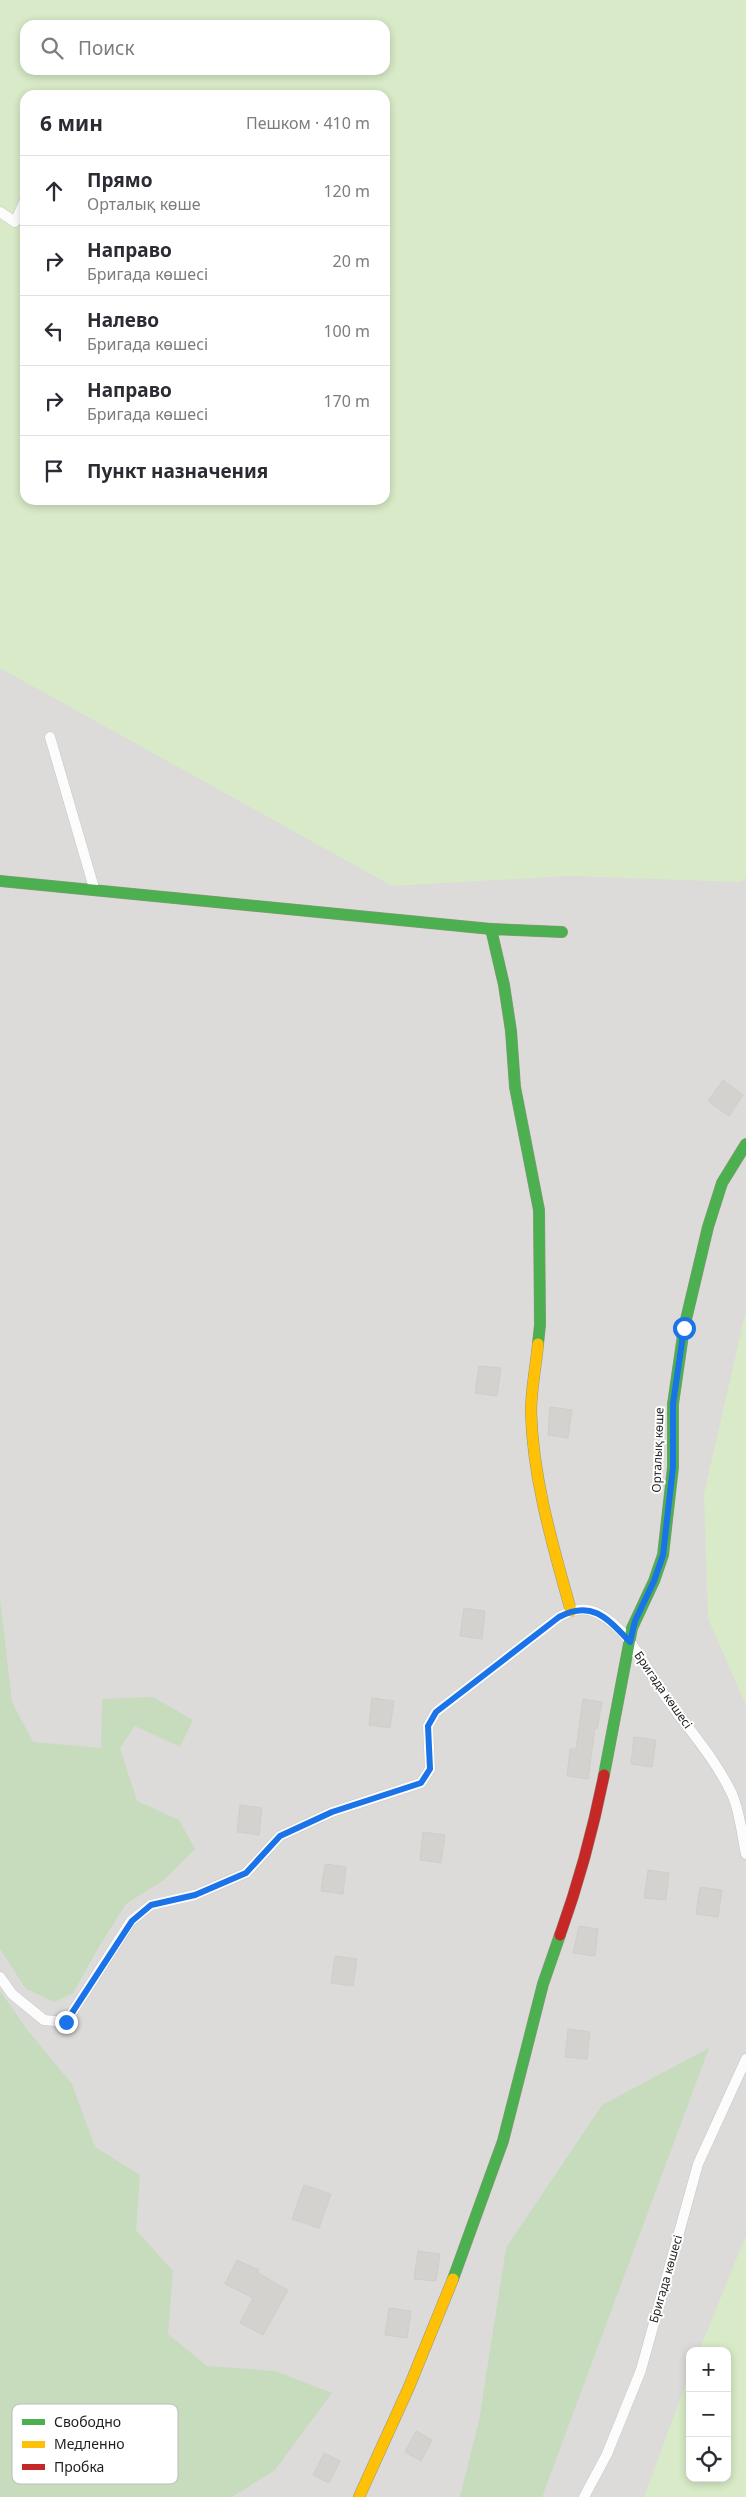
<!DOCTYPE html>
<html lang="ru">
<head>
<meta charset="utf-8">
<style>
  :root { --surface:#fff; --page:#f7f7f7; --text:#2b2b33; --muted:#7c7c81; --line:#e1e1e2 }
  body { margin:0; font-family:"Noto Sans",sans-serif; background:var(--page); color:var(--text) }
  .controls { position:absolute; right:15px; bottom:15px; display:grid; overflow:hidden; border-radius:10px; box-shadow:0 2px 8px #0003 }
  .controls button { width:45px; height:45px; display:grid; place-items:center; padding:0; border:0; border-bottom:1px solid var(--line); background:var(--surface); color:var(--text); font:25px sans-serif }
  .stop { position:absolute; width:15px; height:15px; margin:-11px; border:4px solid #1a73e8; border-radius:50%; background:#fff }
  .stop.end { background:#1a73e8; border-color:#fff; box-shadow:0 1px 5px #0008 }
  .list { margin:0; padding:0; list-style:none }
  h2 { display:flex; justify-content:space-between; align-items:center; height:65px; margin:0; padding:0 20px; font-size:21px }
  h2 small { font-size:16px; font-weight:400; color:var(--muted) }
  .list li { display:grid; grid-template-columns:32px 1fr auto; gap:15px; align-items:center; box-sizing:border-box; height:70px; padding:0 20px; border-top:1px solid var(--line) }
  .list b { display:block; font-size:19px; white-space:nowrap }
  .list p { margin:0; font-size:16px; white-space:nowrap; color:var(--muted) }
  .list em { font-size:16px; font-style:normal; color:var(--muted) }
  .icon { flex:none; width:28px; height:28px; fill:none; stroke:currentColor; stroke-width:2; stroke-linecap:round; stroke-linejoin:round }
  .map { position:relative; flex:none; width:746px; height:2497px; overflow:hidden }
  .search { position:absolute; background:var(--surface); box-shadow:0 2px 8px #0003; left:20px; top:20px; width:370px; height:55px; display:flex; align-items:center; gap:12px; box-sizing:border-box; padding:0 18px; border-radius:15px; color:var(--muted); font-size:19px }
  .panel { position:absolute; background:var(--surface); box-shadow:0 2px 8px #0003; left:20px; top:90px; width:370px; height:415px; border-radius:15px }
  .map>svg:first-child { display:block }
  .residential { fill:#dcdbd9; fill-rule:evenodd }
  .grass { fill:#d8eac7; fill-rule:evenodd }
  .forest { fill:#c6dcbd }
  .building { fill:#d4d2cf; stroke:#d0cec9 }
  .lines { fill:none; stroke-linecap:round; stroke-linejoin:round }
  .lane-casing { stroke:#c6c6c4; stroke-width:11 }
  .fast-casing { stroke:#949780; stroke-width:12 }
  .slow-casing { stroke:#949780; stroke-width:12 }
  .jam-casing { stroke:#949780; stroke-width:12 }
  .lane { stroke:#fcfcfc; stroke-width:10 }
  .fast { stroke:#4caf50; stroke-width:11 }
  .slow { stroke:#ffc107; stroke-width:11 }
  .jam { stroke:#c62828; stroke-width:11 }
  .route { stroke:#1a73e8; stroke-width:6 }
  .labels { text-anchor:middle; stroke-width:4; stroke-linejoin:round; paint-order:stroke }
  .street-label { font-size:12px; fill:#1f1f1f; stroke:#fff }
  .key { fill:#fff; stroke:#bcbcbc; stroke-width:1 }
  .key-label { font-size:14px; fill:#1f1f1f }
</style>
</head>
<body>
<div class="map">
<svg width="746" height="2497" viewBox="0 0 746 2497">
  <rect width="100%" height="100%" fill="#edece8"/>
  <!-- residential -->
  <path class="residential" d="M0,0H746V2497H34L0,2398ZM25,25H385V70H25ZM25,95H385V500H25ZM690,2351H727V2478H690Z"/>
  <!-- grass -->
  <g class="grass">
    <path d="M0,0H746V878L740,882L569,876L392,886L0,668ZM25,25H385V70H25ZM25,95H385V500H25Z"/>
    <polygon points="746,1310 746,1705 708,1619 704,1494"/>
    <polygon points="746,2235 746,2497 644,2497 690,2372 690,2478 727,2478 727,2351 699,2351"/>
  </g>
  <!-- forest -->
  <g class="forest">
    <polygon points="0,1599 12,1702 33,1742 101,1748 102,1699 153,1697 193,1720 180,1747 135,1726 120,1748 137,1801 179,1820 195,1849 164,1880 126,1904 97,1950 73,1993 55,2002 26,1989 0,1949"/>
    <polygon points="0,1991 29,2032 72,2084 95,2147 140,2175 136,2230 173,2271 168,2334 207,2366 275,2371 332,2393 275,2470 232,2497 0,2497"/>
    <polygon points="709,2048 542,2497 460,2497 479,2421 506,2248 602,2105"/>
  </g>
  <!-- building -->
  <g class="building">
    <polygon points="723,1080 743,1095 729,1116 708,1101"/>
    <polygon points="479,1366 501,1368 497,1396 475,1393"/>
    <polygon points="550,1407 572,1410 568,1438 548,1435"/>
    <polygon points="464,1608 485,1611 482,1639 460,1636"/>
    <polygon points="372,1698 394,1701 390,1728 369,1725"/>
    <polygon points="583,1699 602,1702 597,1729 595,1728 588,1779 567,1776 570,1749 576,1749"/>
    <polygon points="634,1737 656,1740 652,1767 631,1764"/>
    <polygon points="240,1805 262,1808 259,1835 237,1832"/>
    <polygon points="423,1832 445,1835 441,1863 420,1860"/>
    <polygon points="325,1864 346,1867 343,1894 321,1891"/>
    <polygon points="648,1870 669,1873 666,1900 644,1898"/>
    <polygon points="700,1887 722,1890 718,1917 696,1914"/>
    <polygon points="579,1926 598,1929 595,1956 573,1953"/>
    <polygon points="335,1956 357,1959 353,1986 331,1983"/>
    <polygon points="568,2029 590,2032 587,2059 565,2057"/>
    <polygon points="304,2185 331,2194 319,2228 292,2219"/>
    <polygon points="418,2251 440,2254 436,2281 414,2279"/>
    <polygon points="237,2260 259,2270 258,2273 288,2290 263,2335 240,2323 253,2298 225,2284"/>
    <polygon points="389,2308 411,2311 407,2338 385,2335"/>
    <polygon points="416,2431 432,2440 421,2461 405,2452"/>
    <polygon points="324,2453 340,2461 329,2483 313,2475"/>
  </g>
  <g class="lines">
    <defs>
      <g id="lane">
        <polyline points="0,212 15,222 25,200"/>
        <polyline points="50,737 94,888"/>
        <path d="M0,1977L12,1994L44,2020L66,2022L131,1921L151,1905L195,1895L246,1873L280,1836L332,1812L421,1783L430,1769L428,1726L436,1712L559,1617C573,1610 584,1606 599,1614C630,1630 646,1669 665,1696C688,1729 715,1758 732,1794C740,1812 742,1835 746,1854"/>
        <polyline points="584,2497 607,2454 641,2370 698,2164 746,2059"/>
      </g>
      <g id="fast">
        <polyline points="0,881 491,929"/>
        <polyline points="538,1344 540,1325 539,1210 515,1087 511,1031 504,985 491,929 562,932"/>
        <polyline points="604,1775 632,1628 654,1581 663,1555 673,1467 673,1404 684,1328 708,1227 722,1183 746,1144"/>
        <polyline points="453,2279 503,2141 543,1984 560,1935"/>
      </g>
      <g id="slow">
        <path d="M538,1344C536,1366 531,1390 531,1412C533,1480 553,1546 571,1611"/>
        <polyline points="359,2497 409,2387 453,2279"/>
      </g>
      <path id="jam" d="M560,1935C579,1882 593,1830 604,1775"/>
    </defs>
    <!-- lane casing -->
    <use href="#lane" class="lane-casing"/>
    <!-- fast casing -->
    <use href="#fast" class="fast-casing"/>
    <!-- slow casing -->
    <use href="#slow" class="slow-casing"/>
    <!-- jam casing -->
    <use href="#jam" class="jam-casing"/>
    <!-- lane -->
    <use href="#lane" class="lane"/>
    <!-- fast -->
    <use href="#fast" class="fast"/>
    <!-- slow -->
    <use href="#slow" class="slow"/>
    <!-- jam -->
    <use href="#jam" class="jam"/>
  </g>
  <g class="lines">
    <!-- route -->
    <path class="route" d="M66,2022L132,1921L151,1905L195,1895L246,1873L280,1836L332,1812L421,1783L430,1769L428,1726L436,1712L559,1617C592,1599 608,1619 630,1642L635,1621L654,1581L663,1555L673,1467V1404L684,1328"/>
  </g>
  <g class="labels">
    <!-- street labels -->
    <g class="street-label">
      <text transform="translate(658 1450) rotate(-88)" y="4">Орталық көше</text>
      <text transform="translate(663 1690) rotate(55)" y="4">Бригада көшесі</text>
      <text transform="translate(666 2279) rotate(-74)" y="4">Бригада көшесі</text>
    </g>
  </g>
  <!-- legend -->
  <rect x="12" y="2404" width="166" height="80" rx="8" class="key"/>
  <rect x="22" y="2419" width="23" height="6" fill="#4caf50"/>
  <rect x="22" y="2441" width="23" height="7" fill="#ffc107"/>
  <rect x="22" y="2464" width="23" height="6" fill="#c62828"/>
  <g class="key-label">
    <text x="54" y="2427">Свободно</text>
    <text x="54" y="2449">Медленно</text>
    <text x="54" y="2472">Пробка</text>
  </g>
</svg>
<div class="controls">
<button>+</button>
<button>−</button>
<button><svg class="icon" aria-label="locate" viewBox="0 0 24 24"><circle cx="12" cy="12" r="6"/><path d="M12 2v4M12 18v4M2 12h4M18 12h4"/></svg></button>
</div>
<div class="stop" style="left:684px;top:1328px"></div>
<div class="stop end" style="left:66px;top:2022px"></div>
<div class="search"><svg class="icon" aria-label="search" viewBox="0 0 24 24"><circle cx="10" cy="10" r="6"/><path d="M15 15l6 6"/></svg>Поиск</div>
<section class="panel">
<h2>6 мин<small>Пешком · 410 m</small></h2>
<ul class="list">
<li><svg class="icon" aria-label="ahead" viewBox="0 0 24 24"><path d="M12 20V5M6 11l6-6 6 6"/></svg><div><b>Прямо</b><p>Орталық көше</p></div><em>120 m</em></li>
<li><svg class="icon" aria-label="right" viewBox="0 0 24 24"><path d="M7 20v-9h11M14 6l5 5-5 5"/></svg><div><b>Направо</b><p>Бригада көшесі</p></div><em>20 m</em></li>
<li><svg class="icon" aria-label="left" viewBox="0 0 24 24"><path d="M17 20v-9H6M10 6l-5 5 5 5"/></svg><div><b>Налево</b><p>Бригада көшесі</p></div><em>100 m</em></li>
<li><svg class="icon" aria-label="right" viewBox="0 0 24 24"><path d="M7 20v-9h11M14 6l5 5-5 5"/></svg><div><b>Направо</b><p>Бригада көшесі</p></div><em>170 m</em></li>
<li><svg class="icon" aria-label="arrive" viewBox="0 0 24 24"><path d="M6 21V4h12l-3 4 3 4H6"/></svg><div><b>Пункт назначения</b></div></li>
</ul>
</section>
</div>
</body>
</html>
